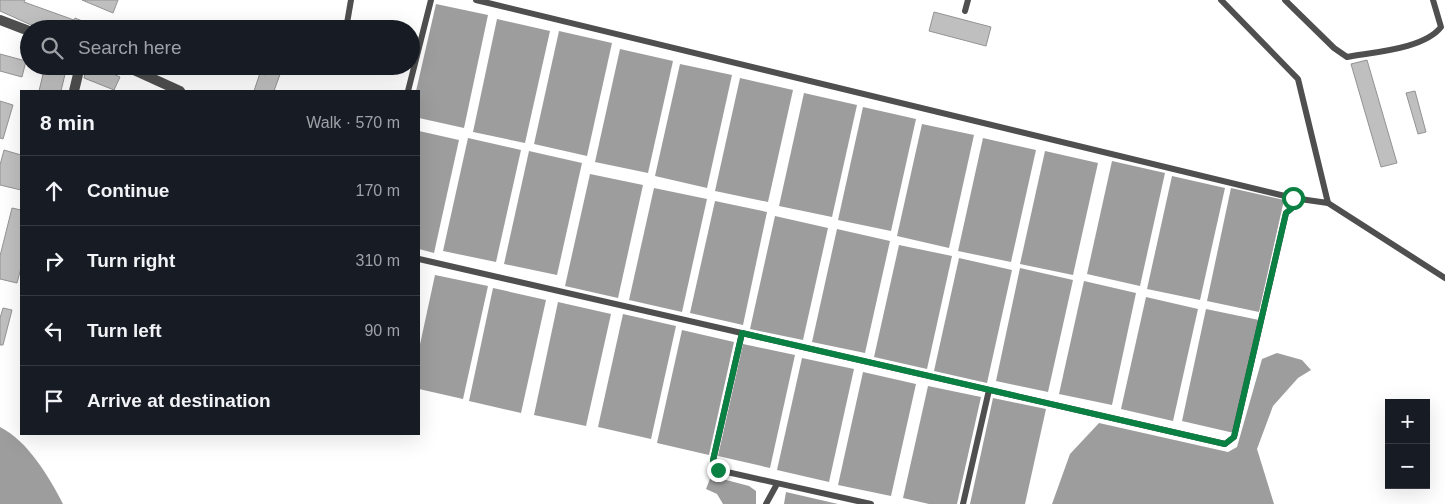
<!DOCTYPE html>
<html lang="en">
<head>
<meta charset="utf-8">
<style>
  :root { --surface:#171b24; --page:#20242c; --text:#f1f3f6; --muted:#9ea1a6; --line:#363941 }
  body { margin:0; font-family:Helvetica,sans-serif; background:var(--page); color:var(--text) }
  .controls { position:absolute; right:15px; bottom:15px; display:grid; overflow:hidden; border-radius:0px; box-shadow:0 5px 20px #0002 }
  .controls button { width:45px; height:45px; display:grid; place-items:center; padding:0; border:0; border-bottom:1px solid var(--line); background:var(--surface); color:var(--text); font:25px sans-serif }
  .stop { position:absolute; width:15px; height:15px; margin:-11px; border:4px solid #0b8043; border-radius:50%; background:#fff }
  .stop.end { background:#0b8043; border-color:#fff; box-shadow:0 1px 5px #0008 }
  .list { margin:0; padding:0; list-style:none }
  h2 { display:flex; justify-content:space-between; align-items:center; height:65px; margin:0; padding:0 20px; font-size:21px }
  h2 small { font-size:16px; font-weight:400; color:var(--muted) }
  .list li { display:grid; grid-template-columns:32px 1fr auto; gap:15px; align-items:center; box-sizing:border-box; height:70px; padding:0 20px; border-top:1px solid var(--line) }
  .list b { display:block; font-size:19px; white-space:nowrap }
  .list em { font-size:16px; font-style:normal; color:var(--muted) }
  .icon { flex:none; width:28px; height:28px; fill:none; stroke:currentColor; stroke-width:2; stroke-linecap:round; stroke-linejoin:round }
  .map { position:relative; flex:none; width:1445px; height:504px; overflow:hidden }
  .search { position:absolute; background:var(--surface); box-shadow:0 5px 20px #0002; left:20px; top:20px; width:400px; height:55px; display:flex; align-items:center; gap:12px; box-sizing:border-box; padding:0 18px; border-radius:28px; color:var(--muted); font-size:19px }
  .panel { position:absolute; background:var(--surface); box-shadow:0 5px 20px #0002; left:20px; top:90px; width:400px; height:345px; border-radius:0px }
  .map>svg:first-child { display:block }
  .water { fill:#9d9d9d }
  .building { fill:#bfbfbf; stroke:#939393 }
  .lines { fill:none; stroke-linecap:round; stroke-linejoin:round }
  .service { stroke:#4f4f4f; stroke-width:6 }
  .minor { stroke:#4f4f4f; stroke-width:10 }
  .route { stroke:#0b8043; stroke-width:6 }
</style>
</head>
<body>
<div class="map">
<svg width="1445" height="504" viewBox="0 0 1445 504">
  <rect width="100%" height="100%" fill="#fff"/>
  <!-- water -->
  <g class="water">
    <polygon points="436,4 488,15 464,128 419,118 419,91 416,91"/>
    <polygon points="497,19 550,31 525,143 473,132"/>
    <polygon points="559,31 612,43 587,156 534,144"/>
    <polygon points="620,49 673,61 648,173 595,162"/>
    <polygon points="680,64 732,75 707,188 655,176"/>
    <polygon points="740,78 793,90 768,202 715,191"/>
    <polygon points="804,93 857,105 832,217 779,206"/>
    <polygon points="863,107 916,119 891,231 838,220"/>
    <polygon points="922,124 974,135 949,248 897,236"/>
    <polygon points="419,131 459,140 434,253 419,249"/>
    <polygon points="468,138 521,150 496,262 443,251"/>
    <polygon points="983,138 1036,150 1011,262 958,251"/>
    <polygon points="529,151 582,163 557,275 504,264"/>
    <polygon points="1045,151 1098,163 1073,275 1020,264"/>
    <polygon points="1112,161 1165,173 1140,286 1087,274"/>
    <polygon points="590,174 643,185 618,298 565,286"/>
    <polygon points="1172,176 1225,188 1200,300 1147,289"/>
    <polygon points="654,188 707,199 682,312 629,300"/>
    <polygon points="1231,188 1284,200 1259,312 1207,301"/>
    <polygon points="715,201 767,212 743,325 690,313"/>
    <polygon points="775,216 828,228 803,340 750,329"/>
    <polygon points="837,229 890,241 865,353 812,342"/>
    <polygon points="899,245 952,256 927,369 874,357"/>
    <polygon points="959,258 1012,270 987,383 934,371"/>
    <polygon points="1020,268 1073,280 1048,392 996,381"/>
    <polygon points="435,275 488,286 463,399 419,389 419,349"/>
    <polygon points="1084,281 1136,293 1112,405 1059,394"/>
    <polygon points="493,288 546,300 521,413 469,401"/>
    <polygon points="1146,297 1198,309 1173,421 1121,409"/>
    <polygon points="558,302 611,314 586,426 534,415"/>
    <polygon points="1206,309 1259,320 1234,433 1182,421"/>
    <polygon points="623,314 676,326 651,439 598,427"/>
    <polygon points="682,330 734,342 709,455 657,443"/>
    <polygon points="743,344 795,355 770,468 718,456"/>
    <polygon points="1277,353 1302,360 1311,370 1298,378 1273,406 1257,449 1274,504 1052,504 1070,454 1099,423 1228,452 1237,447 1262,359"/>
    <polygon points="802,358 854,369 829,482 777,470"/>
    <polygon points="863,372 916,384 891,496 838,485"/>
    <polygon points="928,386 981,397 957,504 929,504 903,498"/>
    <polygon points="993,398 1046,409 1025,504 970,504"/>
    <path d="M0,427C28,441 49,477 63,504H0Z"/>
    <polygon points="711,476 749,486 756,491 756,504 723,504 717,494 706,489"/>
    <polygon points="786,492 838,504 784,504"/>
  </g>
  <!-- building -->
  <g class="building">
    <polygon points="0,0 25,0 24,2 74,20 75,18 102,29 40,29 0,11"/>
    <polygon points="82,0 118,0 113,13"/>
    <polygon points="934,12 991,27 986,46 929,31"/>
    <polygon points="0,54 26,61 22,77 0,71"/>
    <polygon points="1367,60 1397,163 1381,167 1351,64"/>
    <polygon points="45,66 67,66 61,91 39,91"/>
    <polygon points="87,66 95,66 120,77 114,90 84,78"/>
    <polygon points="268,66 283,66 274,91 254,91 260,73 265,75"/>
    <polygon points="1415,91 1426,132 1418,134 1406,93"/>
    <polygon points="0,101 13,105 3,139 0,138"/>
    <polygon points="4,150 21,155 21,190 0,185 0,165"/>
    <polygon points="12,208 21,210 21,268 17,283 0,279 0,256"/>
    <polygon points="3,308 12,310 3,345 0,345 0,318"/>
  </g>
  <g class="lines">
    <!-- service -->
    <g class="service">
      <polyline points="476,0 1293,198 1328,203"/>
      <polyline points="1221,0 1298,79 1328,203 1445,278"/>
      <path d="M1285,0L1334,48L1347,57C1374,52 1424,49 1441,27L1433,0"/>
      <polyline points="965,11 968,0"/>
      <polyline points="346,29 351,0"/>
      <polyline points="408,91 431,0"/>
      <polyline points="419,259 1225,444 1234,437 1286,213 1303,199"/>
      <polyline points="742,333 713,461 718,470 871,504"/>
      <polyline points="766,504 777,484"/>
      <polyline points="963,504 989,390"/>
    </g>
    <!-- minor -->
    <g class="minor">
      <polyline points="0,20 29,31"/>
      <polyline points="125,66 180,91"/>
      <polyline points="74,91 80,66"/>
    </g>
  </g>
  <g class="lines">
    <!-- route -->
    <polyline class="route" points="718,470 713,460 742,333 1225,444 1234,437 1286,213 1303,199 1293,198"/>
  </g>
</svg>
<div class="controls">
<button>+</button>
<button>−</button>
</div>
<div class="stop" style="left:1293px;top:198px"></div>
<div class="stop end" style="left:718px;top:470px"></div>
<div class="search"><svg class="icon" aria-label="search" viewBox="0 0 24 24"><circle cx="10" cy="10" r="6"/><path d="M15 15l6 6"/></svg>Search here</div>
<section class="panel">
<h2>8 min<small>Walk · 570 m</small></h2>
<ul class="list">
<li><svg class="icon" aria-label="ahead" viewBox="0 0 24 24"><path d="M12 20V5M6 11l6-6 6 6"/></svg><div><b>Continue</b></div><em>170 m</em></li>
<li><svg class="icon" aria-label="right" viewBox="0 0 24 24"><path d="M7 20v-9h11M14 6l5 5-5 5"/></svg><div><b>Turn right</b></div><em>310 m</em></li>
<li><svg class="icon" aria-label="left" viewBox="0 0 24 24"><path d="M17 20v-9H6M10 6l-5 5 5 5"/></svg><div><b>Turn left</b></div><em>90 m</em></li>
<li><svg class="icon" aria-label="arrive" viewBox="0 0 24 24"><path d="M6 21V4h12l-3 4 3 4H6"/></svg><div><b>Arrive at destination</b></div></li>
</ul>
</section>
</div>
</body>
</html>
